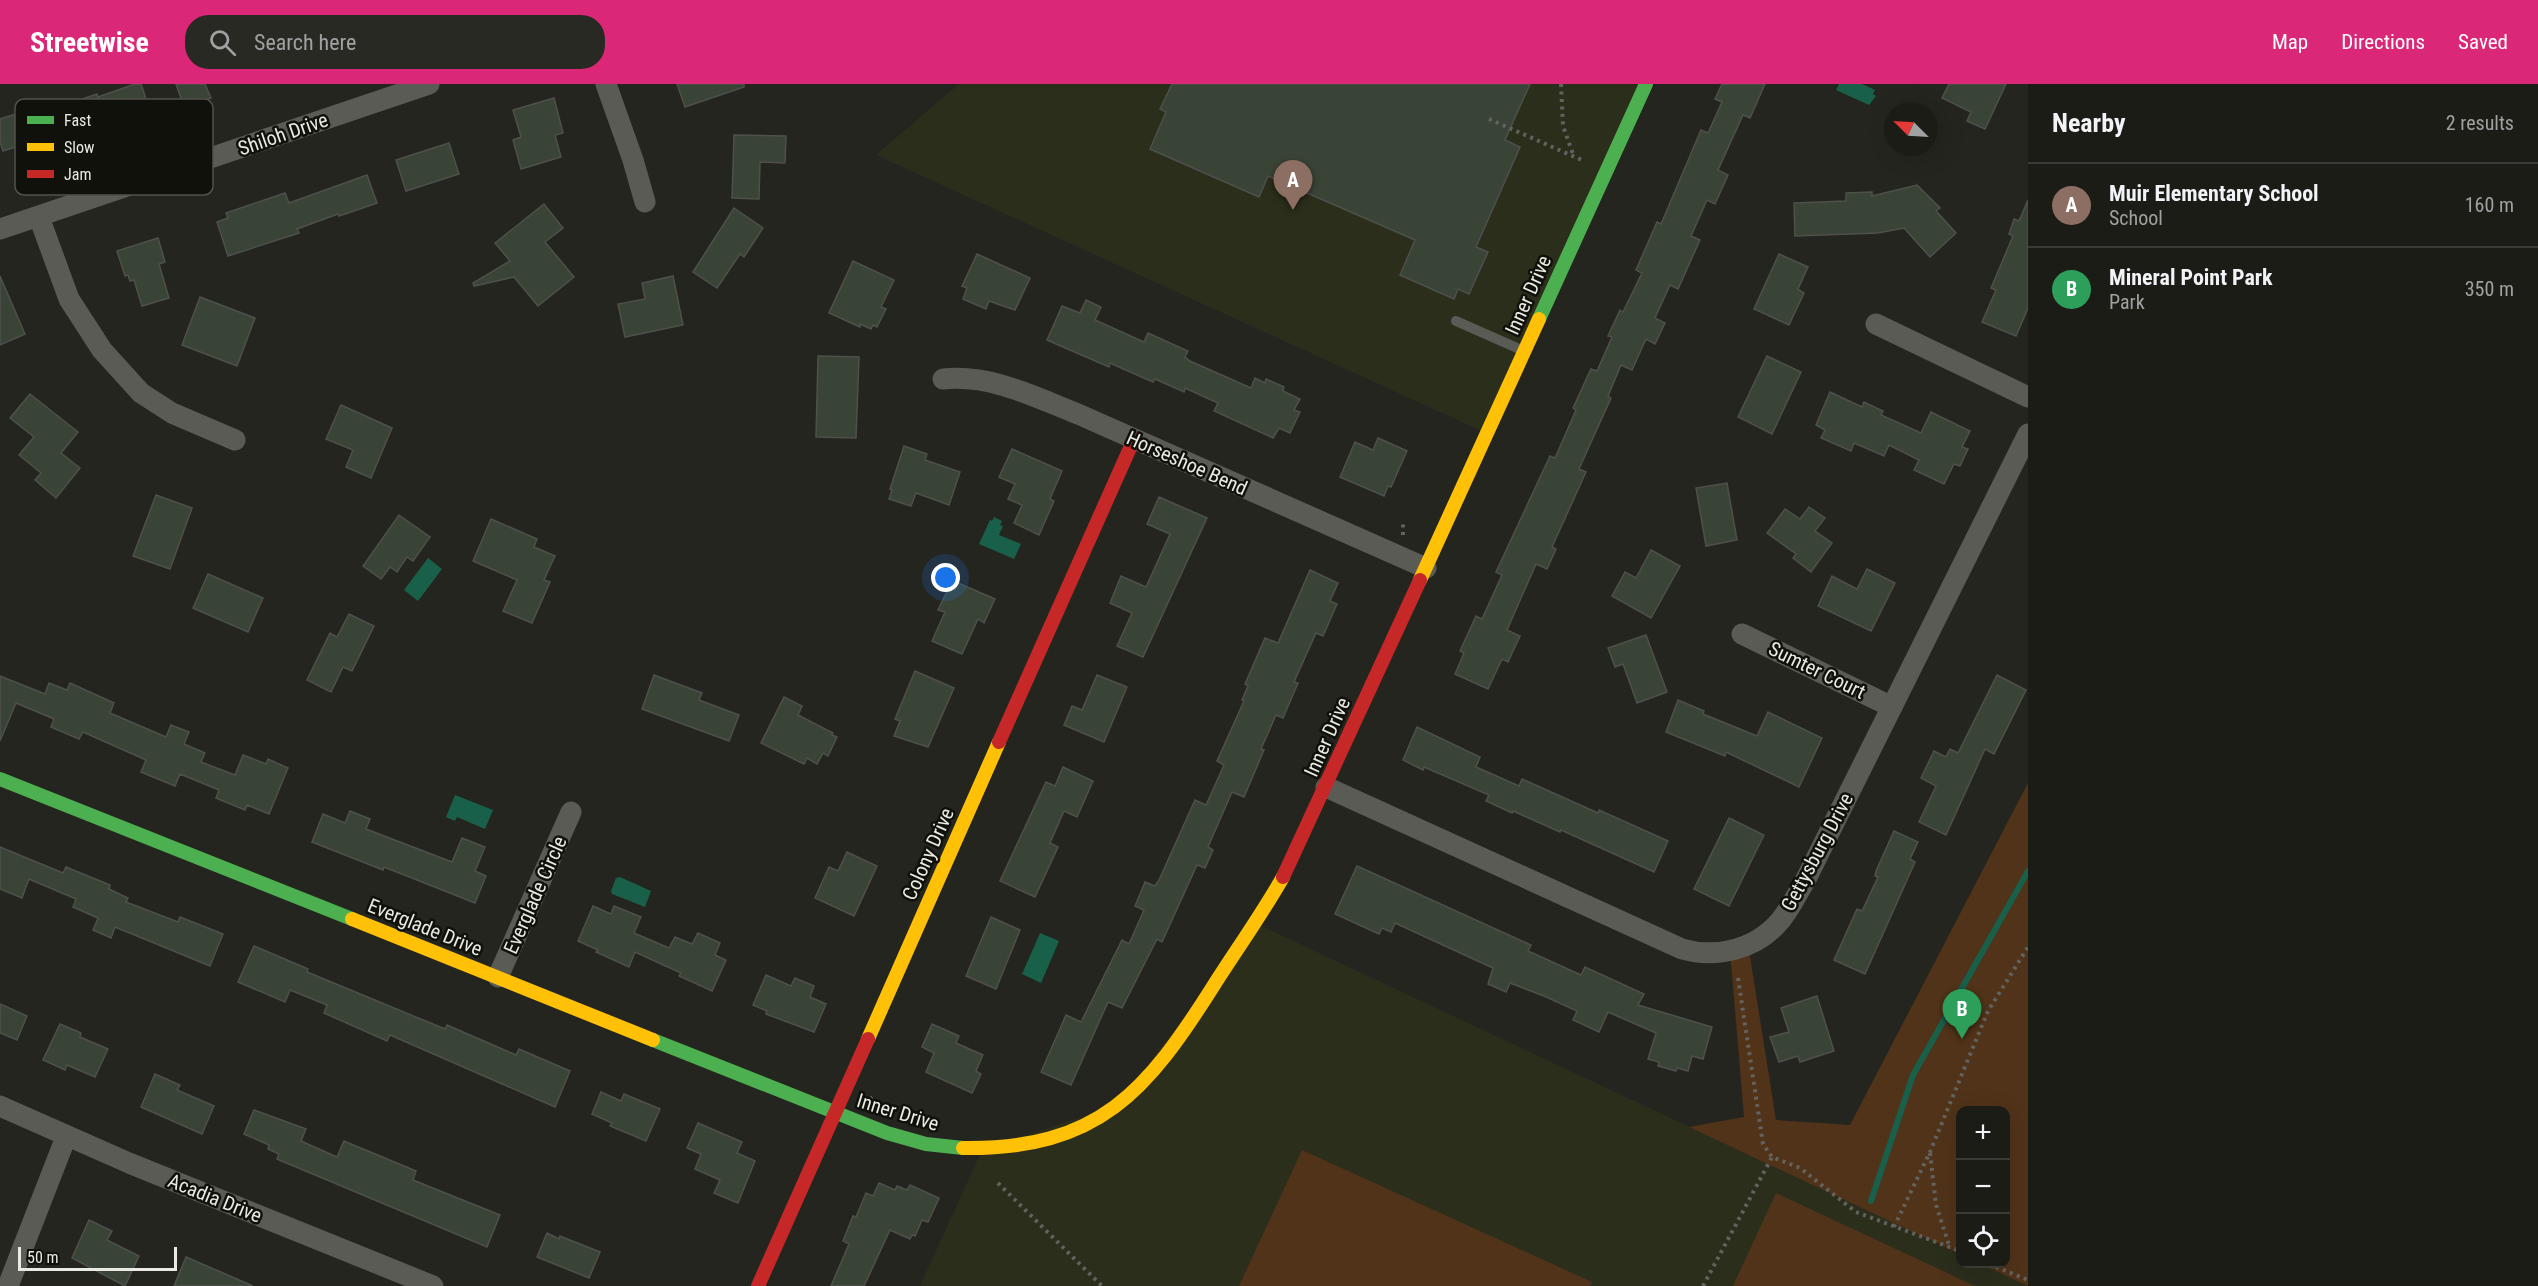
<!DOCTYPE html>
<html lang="en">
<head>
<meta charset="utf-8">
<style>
  :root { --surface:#1c1c17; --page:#292924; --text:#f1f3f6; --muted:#a0a1a1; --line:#3a3a36; --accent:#db2777 }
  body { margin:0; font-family:"Roboto Condensed",sans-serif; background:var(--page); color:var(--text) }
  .controls { position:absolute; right:18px; bottom:18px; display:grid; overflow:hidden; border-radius:12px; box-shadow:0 6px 24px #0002 }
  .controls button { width:54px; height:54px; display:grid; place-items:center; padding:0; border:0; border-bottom:2px solid var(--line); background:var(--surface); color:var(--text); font:30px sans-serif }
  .compass { position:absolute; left:1884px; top:18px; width:54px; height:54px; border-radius:50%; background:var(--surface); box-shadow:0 6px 24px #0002; rotate:294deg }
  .scale { position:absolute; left:18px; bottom:15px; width:159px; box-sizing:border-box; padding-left:6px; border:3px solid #e9eae2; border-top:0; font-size:16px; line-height:21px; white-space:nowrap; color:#e9eae2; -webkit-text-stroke:4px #10110b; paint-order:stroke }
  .you { position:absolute; left:946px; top:494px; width:21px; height:21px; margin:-15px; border:4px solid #fff; border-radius:50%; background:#1a73e8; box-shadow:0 0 0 9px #1a73e833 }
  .badge { display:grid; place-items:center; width:39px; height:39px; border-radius:50%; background:var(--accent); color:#fff; font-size:20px; font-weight:700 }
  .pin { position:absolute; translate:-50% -50px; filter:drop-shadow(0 2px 3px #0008) }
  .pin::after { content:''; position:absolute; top:32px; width:21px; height:18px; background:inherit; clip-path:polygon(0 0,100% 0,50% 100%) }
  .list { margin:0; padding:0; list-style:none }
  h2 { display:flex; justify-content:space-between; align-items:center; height:78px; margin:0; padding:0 24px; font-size:26px }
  h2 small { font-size:20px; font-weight:400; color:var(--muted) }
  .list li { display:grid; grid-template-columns:39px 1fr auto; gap:18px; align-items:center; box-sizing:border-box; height:84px; padding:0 24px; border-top:2px solid var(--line) }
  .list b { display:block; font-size:22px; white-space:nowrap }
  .list p { margin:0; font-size:20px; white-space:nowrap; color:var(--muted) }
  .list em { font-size:20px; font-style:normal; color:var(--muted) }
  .icon { flex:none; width:33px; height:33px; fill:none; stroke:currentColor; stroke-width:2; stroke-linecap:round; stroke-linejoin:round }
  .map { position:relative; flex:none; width:2028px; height:1202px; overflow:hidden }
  header { display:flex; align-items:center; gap:36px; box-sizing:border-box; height:84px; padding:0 30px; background:var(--accent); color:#fff }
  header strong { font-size:28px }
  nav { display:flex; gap:33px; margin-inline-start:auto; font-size:21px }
  .search { width:420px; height:54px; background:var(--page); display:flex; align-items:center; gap:15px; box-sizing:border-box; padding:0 21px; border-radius:24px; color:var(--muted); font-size:22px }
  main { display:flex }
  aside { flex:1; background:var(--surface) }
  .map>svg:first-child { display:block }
  .built { fill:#2c2e1c }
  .green { fill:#503319 }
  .water { fill:#18604a }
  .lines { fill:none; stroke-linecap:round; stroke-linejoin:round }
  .stream { stroke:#18604a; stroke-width:6 }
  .building { fill:#3a4436; stroke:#4e504b; stroke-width:1.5 }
  .path { stroke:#62625f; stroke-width:4; stroke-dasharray:3 4.5; stroke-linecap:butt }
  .lane { stroke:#5b5b56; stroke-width:10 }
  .street { stroke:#5b5b56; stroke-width:21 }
  .fast { stroke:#4caf50; stroke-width:14 }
  .slow { stroke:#ffc107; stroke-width:14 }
  .jam { stroke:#c62828; stroke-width:14 }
  .labels { text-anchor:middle; stroke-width:5; stroke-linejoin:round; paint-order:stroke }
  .street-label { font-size:20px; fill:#e9eae2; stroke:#10110b }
  .key { fill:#10110b; stroke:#51524c; stroke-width:1.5 }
  .key-label { font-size:16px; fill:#e9eae2 }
</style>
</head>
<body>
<header>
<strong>Streetwise</strong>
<div class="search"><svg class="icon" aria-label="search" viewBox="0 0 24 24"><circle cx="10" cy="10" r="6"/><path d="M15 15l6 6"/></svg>Search here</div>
<nav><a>Map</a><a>Directions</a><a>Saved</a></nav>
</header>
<main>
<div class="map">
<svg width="2028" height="1202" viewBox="0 0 2028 1202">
  <rect width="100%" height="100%" fill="#25251f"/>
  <!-- built -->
  <g class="built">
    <polygon points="959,0 1646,0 1486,349 876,71"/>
    <polygon points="1255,839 1960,1170 1960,1180 1980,1180 2028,1202 920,1202 982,1066 1118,1021"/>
  </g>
  <!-- green -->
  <g class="green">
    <polygon points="2028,699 2028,1202 1980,1180 2006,1180 2006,1026 1960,1026 1960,1170 1689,1043 1744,1033 1730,867 1748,860 1776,1036 1850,1041"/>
    <polygon points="1302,1066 1592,1198 1590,1202 1239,1202"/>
    <polygon points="1776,1109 1975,1202 1733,1202"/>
  </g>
  <!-- water -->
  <g class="water">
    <polygon points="1839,0 1862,0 1875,6 1873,10 1876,12 1869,21 1836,6"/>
    <polygon points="994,433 1002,437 1000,441 1003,442 999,451 1021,460 1014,475 979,460 990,436 992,437"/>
    <polygon points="428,474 442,485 418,517 404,506"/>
    <polygon points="455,711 493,726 485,745 457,733 455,737 446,733"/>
    <polygon points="620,793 651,807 645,823 612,810 611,807 616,794"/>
    <polygon points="1040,849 1059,857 1041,899 1022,890"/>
  </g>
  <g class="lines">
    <!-- stream -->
    <polyline class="stream" points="1871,1117 1913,991 2028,787"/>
  </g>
  <!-- building -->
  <g class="building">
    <polygon points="135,0 141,0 151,30 131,37 132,41 87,57 84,50 43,63 40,55 3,67 0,58 0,35 47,20 49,27 97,10 98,13"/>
    <polygon points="176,0 205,0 211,14 184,23"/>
    <polygon points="677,0 744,0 744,3 685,23"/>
    <polygon points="1172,0 1530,0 1505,56 1520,63 1476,163 1488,168 1469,210 1458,205 1454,215 1400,191 1415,156 1268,92 1259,113 1150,65 1166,28 1160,25"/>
    <polygon points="1722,0 1765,0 1750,34 1743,31 1718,86 1728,91 1715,120 1707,116 1691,152 1700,156 1678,205 1670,201 1655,234 1665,239 1655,260 1646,255 1632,286 1621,281 1608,312 1611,314 1579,385 1586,388 1552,463 1556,465 1547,485 1536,480 1507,546 1520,552 1508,578 1502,575 1488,605 1455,590 1464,569 1460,567 1476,532 1482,535 1502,491 1496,488 1550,372 1555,374 1576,326 1573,324 1591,285 1597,287 1612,253 1608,252 1620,226 1623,228 1642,189 1636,186 1657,138 1661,140 1701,46 1708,49 1722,18 1715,15"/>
    <polygon points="1949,0 2006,0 1985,45 1967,37 1971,28 1942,14"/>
    <polygon points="554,14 563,49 555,51 561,73 521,85 513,56 521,53 513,26"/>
    <polygon points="734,51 786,52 785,79 760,78 759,115 732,114"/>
    <polygon points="449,59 459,90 406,107 396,76"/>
    <polygon points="367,91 377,119 339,132 338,130 297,145 299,149 228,172 217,138 228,134 226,129 285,109 289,119"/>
    <polygon points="1917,101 1940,124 1936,127 1956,149 1930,173 1904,144 1878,149 1795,152 1794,119 1846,117 1846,109 1872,108 1872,112"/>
    <polygon points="2028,116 2028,224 2016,252 1982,238 1996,206 1991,204 2013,152 2009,150 2014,135 2019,137"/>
    <polygon points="544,120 563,144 545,158 574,193 538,222 514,193 474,202 473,199 510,177 495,159"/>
    <polygon points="734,124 763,144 744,173 740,170 717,204 693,188"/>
    <polygon points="158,154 165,178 159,180 169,214 142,222 134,196 130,197 128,191 125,192 117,167"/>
    <polygon points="977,170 1030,194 1015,226 989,217 986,225 963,215 967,204 962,202"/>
    <polygon points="1779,170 1808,183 1798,205 1804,209 1789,241 1754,225"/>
    <polygon points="853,177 894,196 881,223 886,225 877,243 873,241 871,245 860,240 860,243 829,229"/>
    <polygon points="0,192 25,250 0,261"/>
    <polygon points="673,192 683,241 625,253 618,220 645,215 642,199"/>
    <polygon points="200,213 255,234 237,282 182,261"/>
    <polygon points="1086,216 1101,223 1095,236 1144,258 1148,249 1188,267 1185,273 1190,277 1251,304 1255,294 1265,299 1266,295 1284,303 1283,307 1300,315 1294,326 1300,328 1290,349 1279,344 1273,354 1214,327 1218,319 1185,304 1184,308 1155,295 1153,298 1110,279 1109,283 1047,256 1062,222 1080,229"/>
    <polygon points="818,272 859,273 856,354 816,353"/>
    <polygon points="1767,272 1801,288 1772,350 1738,333"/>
    <polygon points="1830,308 1862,323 1864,318 1883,327 1881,331 1921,349 1931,328 1970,347 1962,363 1968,365 1960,382 1954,380 1944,400 1914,386 1919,376 1889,361 1884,372 1854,359 1851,367 1821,354 1825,346 1816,341"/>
    <polygon points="30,310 78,348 61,369 80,384 56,414 35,396 41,389 19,371 34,353 10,334"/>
    <polygon points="341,321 392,344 371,394 346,383 353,366 326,355"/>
    <polygon points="1378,354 1407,367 1391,403 1388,402 1384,412 1340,393 1355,358 1373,366"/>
    <polygon points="904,362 927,370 925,376 960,388 949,421 916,409 911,422 889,415 892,406 890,405"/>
    <polygon points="1012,365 1062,387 1050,415 1054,417 1039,451 1014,439 1022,421 1008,415 1015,400 999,393"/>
    <polygon points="1727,399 1737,456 1706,462 1696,404"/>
    <polygon points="156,411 192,424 170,485 133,472"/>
    <polygon points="1159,413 1207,434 1143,573 1117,562 1132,529 1110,519 1121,492 1146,503 1170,450 1147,440"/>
    <polygon points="1809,423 1825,434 1815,447 1832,459 1811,488 1793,474 1796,470 1767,449 1785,425 1800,435"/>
    <polygon points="399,431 430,453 413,477 407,473 397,488 390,483 381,495 363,482"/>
    <polygon points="491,435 537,455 534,463 555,472 544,496 550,498 532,539 503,527 517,496 473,477"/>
    <polygon points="1651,466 1680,482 1651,534 1612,512 1625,488 1636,494"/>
    <polygon points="1867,485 1895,499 1871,547 1818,522 1832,492 1857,505"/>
    <polygon points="1310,486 1338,499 1330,517 1337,520 1323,552 1316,549 1294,598 1298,599 1283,634 1276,631 1261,665 1264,666 1244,713 1232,708 1208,763 1213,766 1205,784 1197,781 1162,858 1157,855 1122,924 1108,918 1071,1001 1041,988 1066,931 1081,938 1122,856 1129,860 1144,826 1135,822 1145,798 1155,802 1159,796 1195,716 1206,721 1224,681 1217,677 1244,617 1242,616 1248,602 1245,600 1265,554 1278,559"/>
    <polygon points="208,490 263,514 248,548 193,524"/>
    <polygon points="958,499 995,515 984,539 978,535 962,570 932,557 945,528 938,526 949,503 955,506"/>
    <polygon points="349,530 374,542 352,587 343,583 331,608 307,596 330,549 337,553"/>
    <polygon points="1646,551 1667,608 1637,619 1623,580 1615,583 1608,564"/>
    <polygon points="915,587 954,604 928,663 894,652 900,637 895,635"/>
    <polygon points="654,591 702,609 699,616 739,631 729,657 642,625"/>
    <polygon points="1097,591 1127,603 1104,658 1064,641 1072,622 1082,626"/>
    <polygon points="1997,591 2026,606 1994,670 1985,665 1946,751 1919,738 1936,702 1921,694 1934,667 1946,673 1950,665 1958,669"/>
    <polygon points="0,592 45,610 49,599 67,606 70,599 114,619 110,629 166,653 171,641 189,648 184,660 205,669 201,678 235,691 243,671 266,680 268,675 288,684 269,730 247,721 245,726 216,714 219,706 180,690 175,702 141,688 146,676 83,648 79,655 51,643 54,635 16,619 0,657"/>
    <polygon points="784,613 802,622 798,631 833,649 832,651 837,653 828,672 823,669 817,680 807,674 804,680 761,659"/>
    <polygon points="1678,616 1704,627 1703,630 1757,652 1768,628 1822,654 1799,703 1726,668 1725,672 1666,648"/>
    <polygon points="1417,643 1480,673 1476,683 1519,702 1522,695 1598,729 1599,726 1668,757 1654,788 1561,746 1560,748 1513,727 1512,729 1486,717 1489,711 1424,683 1423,686 1403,676"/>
    <polygon points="1063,683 1093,697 1077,733 1064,727 1050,759 1058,763 1035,813 1000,797 1046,698 1055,702"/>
    <polygon points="350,727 370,735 366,745 452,778 462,754 485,763 475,787 486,792 475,819 384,783 383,786 312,758 323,730 345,739"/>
    <polygon points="1729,734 1764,751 1729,822 1694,805"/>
    <polygon points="1894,747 1918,758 1910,775 1915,778 1865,890 1834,876 1857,825 1862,827 1878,793 1875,792 1876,787"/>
    <polygon points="0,763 63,789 66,783 110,801 109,805 128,814 126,818 178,838 180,833 223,850 210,882 115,843 111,854 93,846 98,834 73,823 76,815 29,795 22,814 0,805"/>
    <polygon points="847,768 877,782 854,832 815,814 829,783 838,787"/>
    <polygon points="1357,782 1531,861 1528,867 1581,891 1585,883 1644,910 1638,921 1712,943 1703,975 1692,972 1688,987 1677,984 1676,987 1658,982 1659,978 1648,975 1656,949 1608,928 1599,948 1573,936 1577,927 1544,912 1510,899 1506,908 1488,900 1493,884 1395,839 1391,848 1382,844 1379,850 1335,830"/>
    <polygon points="593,822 611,830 614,822 641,833 634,849 669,864 675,853 692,860 698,849 720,859 715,871 726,876 712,907 679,892 681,889 635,868 629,883 596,868 598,866 578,857"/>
    <polygon points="991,833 1020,846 996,905 966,892"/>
    <polygon points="254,862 308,885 307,888 445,945 447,941 516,971 519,965 570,987 555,1023 390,951 387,957 324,929 327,921 290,906 285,918 238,898"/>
    <polygon points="766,891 791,902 795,894 814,902 810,913 826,920 814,948 766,930 767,927 753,921"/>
    <polygon points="1817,912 1834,967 1800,978 1798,972 1779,978 1770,953 1789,948 1781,924"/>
    <polygon points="0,920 27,932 17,956 0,949"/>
    <polygon points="60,940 81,949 80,953 108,965 95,993 67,981 65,986 43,976"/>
    <polygon points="932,940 959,952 956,959 983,971 976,987 981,990 972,1009 926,988 934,969 922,963"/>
    <polygon points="155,990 180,1001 177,1006 214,1022 202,1050 141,1023"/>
    <polygon points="601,1008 621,1017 624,1010 660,1025 646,1057 610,1042 612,1039 592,1030"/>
    <polygon points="254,1026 306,1045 301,1057 337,1073 344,1057 416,1087 413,1096 500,1131 487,1163 277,1075 279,1070 268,1065 269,1061 244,1050"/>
    <polygon points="698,1039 742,1058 737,1069 755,1077 738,1119 714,1109 720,1096 695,1085 701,1070 687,1064"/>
    <polygon points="879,1099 895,1106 897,1102 907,1106 910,1101 939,1114 928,1138 922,1136 915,1152 912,1151 910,1155 890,1146 864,1202 831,1202 849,1160 843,1157 853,1132 856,1133 866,1109 873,1112"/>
    <polygon points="89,1136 112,1147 107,1156 139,1172 125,1202 72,1174"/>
    <polygon points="547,1149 559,1155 560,1152 600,1168 589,1194 537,1173"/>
    <polygon points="186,1173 253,1202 174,1202"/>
  </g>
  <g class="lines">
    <!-- path -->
    <g class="path">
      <polyline points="1561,0 1563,42 1574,73"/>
      <polyline points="1489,35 1584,77"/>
      <polyline points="1403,451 1403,440"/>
      <polyline points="1738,894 1763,1060 1772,1073 1800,1084 1856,1128 1960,1167"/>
      <polyline points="870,1015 875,1012"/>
      <polyline points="1930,1069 1936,1121 1949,1161"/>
      <polyline points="998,1099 1102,1202"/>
      <polyline points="1894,1143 1930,1068 1988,927 2028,863"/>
      <polyline points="1989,1180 2028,1196"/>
      <polyline points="1703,1202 1772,1073"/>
    </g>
    <!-- lane -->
    <polyline class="lane" points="1456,237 1524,267"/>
    <!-- street -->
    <g class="street">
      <polyline points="606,0 633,76 645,118"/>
      <polyline points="39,133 69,215 102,266 141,309 172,329 235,356"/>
      <polyline points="0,145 429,0"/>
      <polyline points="1876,240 2028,313"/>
      <path d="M943,295C991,290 1035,313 1078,330L1426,484"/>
      <polyline points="1742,550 1892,623"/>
      <path d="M1326,703L1682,865C1717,875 1756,865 1780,837C1790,825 1797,810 1805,797L2028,350"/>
      <polyline points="498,893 571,728"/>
      <polyline points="0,1022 129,1079 433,1202"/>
      <polyline points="8,1202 66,1053"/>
    </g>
    <!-- fast -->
    <g class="fast">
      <polyline points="1539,235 1646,0"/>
      <polyline points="0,695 352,835"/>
      <polyline points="653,956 887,1049 926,1060 963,1064"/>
    </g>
    <!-- slow -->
    <g class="slow">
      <polyline points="1420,496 1539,235"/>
      <polyline points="352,835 653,956"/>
      <polyline points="868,955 999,658"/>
      <path d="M963,1064C1099,1066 1147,1007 1214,901C1237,865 1262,830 1283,793"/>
    </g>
    <!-- jam -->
    <g class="jam">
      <polyline points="999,658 1134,355"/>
      <polyline points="1283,793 1420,496"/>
      <polyline points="758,1202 868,955"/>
    </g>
  </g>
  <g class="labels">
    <!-- street labels -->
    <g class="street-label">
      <text transform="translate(283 50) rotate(-19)" y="7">Shiloh Drive</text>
      <text transform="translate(1528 211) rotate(-66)" y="7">Inner Drive</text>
      <text transform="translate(1187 379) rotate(24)" y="7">Horseshoe Bend</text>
      <text transform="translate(1817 586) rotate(26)" y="7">Sumter Court</text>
      <text transform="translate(1327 653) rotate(-66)" y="7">Inner Drive</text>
      <text transform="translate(1817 768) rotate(-62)" y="7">Gettysburg Drive</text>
      <text transform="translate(928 770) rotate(-66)" y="7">Colony Drive</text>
      <text transform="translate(535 811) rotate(-66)" y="7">Everglade Circle</text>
      <text transform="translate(425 843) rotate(22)" y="7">Everglade Drive</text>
      <text transform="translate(898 1028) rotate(17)" y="7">Inner Drive</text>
      <text transform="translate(215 1114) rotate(22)" y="7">Acadia Drive</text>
    </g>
  </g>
  <!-- legend -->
  <rect x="15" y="15" width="198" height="96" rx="9" class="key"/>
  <rect x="27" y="32" width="27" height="8" fill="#4caf50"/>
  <rect x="27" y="59" width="27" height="8" fill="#ffc107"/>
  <rect x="27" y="86" width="27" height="8" fill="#c62828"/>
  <g class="key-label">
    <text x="64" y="42">Fast</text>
    <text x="64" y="69">Slow</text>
    <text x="64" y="96">Jam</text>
  </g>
</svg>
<div class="controls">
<button>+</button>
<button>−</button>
<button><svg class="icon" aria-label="locate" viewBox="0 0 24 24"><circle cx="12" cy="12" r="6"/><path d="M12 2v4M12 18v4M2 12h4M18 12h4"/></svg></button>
</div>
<svg class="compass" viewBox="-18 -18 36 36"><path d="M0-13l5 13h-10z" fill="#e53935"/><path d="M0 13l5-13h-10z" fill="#a0a1a1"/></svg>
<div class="scale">50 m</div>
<div class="you"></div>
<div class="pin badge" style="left:1293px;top:126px;background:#8d6e63">A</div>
<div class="pin badge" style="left:1962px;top:955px;background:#2e9e5b">B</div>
</div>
<aside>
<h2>Nearby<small>2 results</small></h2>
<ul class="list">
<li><span class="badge" style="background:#8d6e63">A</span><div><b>Muir Elementary School</b><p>School</p></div><em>160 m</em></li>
<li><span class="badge" style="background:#2e9e5b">B</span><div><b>Mineral Point Park</b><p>Park</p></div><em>350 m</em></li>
</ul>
</aside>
</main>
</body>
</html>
